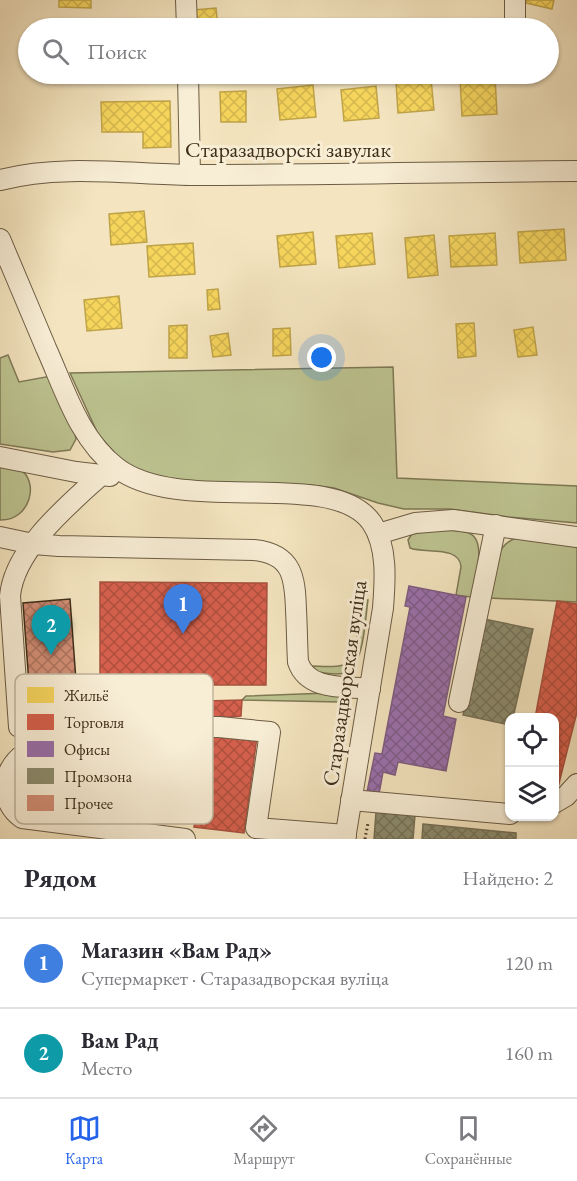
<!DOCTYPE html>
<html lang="ru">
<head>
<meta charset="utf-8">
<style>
  :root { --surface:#fff; --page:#f2f2f3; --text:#2b2b33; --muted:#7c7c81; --line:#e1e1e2; --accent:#2563eb }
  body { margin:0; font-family:"EB Garamond",serif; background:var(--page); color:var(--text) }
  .controls { position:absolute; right:18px; bottom:18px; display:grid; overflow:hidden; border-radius:12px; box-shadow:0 2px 4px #0004 }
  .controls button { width:54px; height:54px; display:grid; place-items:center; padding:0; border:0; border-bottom:2px solid var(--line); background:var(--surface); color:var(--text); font:30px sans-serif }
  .you { position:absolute; left:322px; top:358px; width:21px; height:21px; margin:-15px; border:4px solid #fff; border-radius:50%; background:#1a73e8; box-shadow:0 0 0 9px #1a73e833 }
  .badge { display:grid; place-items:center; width:39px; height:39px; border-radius:50%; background:var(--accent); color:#fff; font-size:20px; font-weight:700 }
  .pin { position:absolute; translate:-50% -50px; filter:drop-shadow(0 2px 3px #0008) }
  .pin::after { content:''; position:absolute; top:32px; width:21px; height:18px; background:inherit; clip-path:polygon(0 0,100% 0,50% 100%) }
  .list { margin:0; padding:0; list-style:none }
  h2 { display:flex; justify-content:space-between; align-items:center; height:78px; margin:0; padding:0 24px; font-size:26px }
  h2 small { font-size:20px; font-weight:400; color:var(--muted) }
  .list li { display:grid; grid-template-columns:39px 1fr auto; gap:18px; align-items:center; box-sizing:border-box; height:90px; padding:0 24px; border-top:2px solid var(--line) }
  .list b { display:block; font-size:22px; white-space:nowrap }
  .list p { margin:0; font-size:20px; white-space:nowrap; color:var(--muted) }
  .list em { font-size:20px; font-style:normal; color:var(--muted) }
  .icon { flex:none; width:33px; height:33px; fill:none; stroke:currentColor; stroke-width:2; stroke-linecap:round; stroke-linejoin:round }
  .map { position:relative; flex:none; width:577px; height:839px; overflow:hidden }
  .search { position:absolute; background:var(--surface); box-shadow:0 2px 4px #0004; left:18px; right:18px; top:18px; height:66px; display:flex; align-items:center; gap:15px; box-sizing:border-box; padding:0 21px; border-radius:33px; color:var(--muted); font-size:22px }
  .sheet { height:258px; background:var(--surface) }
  nav { display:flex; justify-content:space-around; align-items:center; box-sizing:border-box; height:84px; border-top:2px solid var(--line); background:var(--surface); font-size:16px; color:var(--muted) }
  nav a { display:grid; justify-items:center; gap:3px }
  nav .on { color:var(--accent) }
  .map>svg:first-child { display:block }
  .green { fill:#bdc491; stroke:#7e7956; stroke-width:1.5 }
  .homes { fill:url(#homes-cross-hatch); stroke:#bfa348; stroke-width:1.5 }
  .shops { fill:url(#shops-cross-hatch); stroke:#a8513e; stroke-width:1.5 }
  .offices { fill:url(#offices-cross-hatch); stroke:#7e5c80; stroke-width:1.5 }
  .industry { fill:url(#industry-cross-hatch); stroke:#757055; stroke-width:1.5 }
  .building { fill:url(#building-cross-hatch); stroke:#3e2e1a; stroke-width:1.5 }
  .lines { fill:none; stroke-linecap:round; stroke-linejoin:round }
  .minor-casing { stroke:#6c5c44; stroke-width:22 }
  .path { stroke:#3e2e1a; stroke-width:3; stroke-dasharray:1.5 3; stroke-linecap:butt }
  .minor { stroke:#f8eed6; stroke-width:20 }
  .labels { text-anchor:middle; stroke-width:6; stroke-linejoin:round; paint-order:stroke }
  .street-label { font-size:22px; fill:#3e2e1a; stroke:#f8eed6 }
  .key { fill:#f8eed6; stroke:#c0b49e; stroke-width:1.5 }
  .key-label { font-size:16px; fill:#3e2e1a }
</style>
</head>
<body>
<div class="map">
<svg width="577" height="839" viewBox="0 0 577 839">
  <defs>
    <pattern id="homes-cross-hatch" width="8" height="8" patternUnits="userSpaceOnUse" patternTransform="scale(1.5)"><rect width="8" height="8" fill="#f6d55c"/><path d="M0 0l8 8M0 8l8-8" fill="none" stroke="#d4b74f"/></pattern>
    <pattern id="shops-cross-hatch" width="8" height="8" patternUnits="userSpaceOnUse" patternTransform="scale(1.5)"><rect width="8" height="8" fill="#d6604d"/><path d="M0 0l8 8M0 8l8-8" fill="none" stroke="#af503f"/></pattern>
    <pattern id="offices-cross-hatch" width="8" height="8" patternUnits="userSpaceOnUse" patternTransform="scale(1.5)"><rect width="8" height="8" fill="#9970ab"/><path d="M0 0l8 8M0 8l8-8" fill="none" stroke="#7e5c8a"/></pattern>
    <pattern id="industry-cross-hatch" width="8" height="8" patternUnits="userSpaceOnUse" patternTransform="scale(1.5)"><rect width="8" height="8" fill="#8c8c6e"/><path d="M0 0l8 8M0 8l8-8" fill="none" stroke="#74735a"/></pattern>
    <pattern id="building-cross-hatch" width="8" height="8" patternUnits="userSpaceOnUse" patternTransform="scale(1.5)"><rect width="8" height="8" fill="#d28e75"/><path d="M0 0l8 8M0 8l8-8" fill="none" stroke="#ac745f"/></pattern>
  </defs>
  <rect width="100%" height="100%" fill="#f4e5c0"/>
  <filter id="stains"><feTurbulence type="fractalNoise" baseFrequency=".00333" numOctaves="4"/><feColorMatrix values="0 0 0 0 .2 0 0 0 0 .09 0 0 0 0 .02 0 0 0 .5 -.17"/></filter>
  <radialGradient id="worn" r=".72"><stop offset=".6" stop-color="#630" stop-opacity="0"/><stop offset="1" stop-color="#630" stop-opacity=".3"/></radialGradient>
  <!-- green -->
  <g class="green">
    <polygon points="8,355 19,382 51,376 75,434 76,439 70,450 53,452 0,444 0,358"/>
    <polygon points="393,367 397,478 577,486 577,523 509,517 450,509 404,509 378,503 334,488 310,485 193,482 145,474 119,458 98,434 70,373"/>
    <path d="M0,463C6,465 14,466 19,469C40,480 31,521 0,520Z"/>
    <path d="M435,530C445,531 459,529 469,533C488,541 474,582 471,597L456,595L461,567C460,545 425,554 410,548L408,540L412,534Z"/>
    <path d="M517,538L577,545V602L489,598C493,577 493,544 517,538Z"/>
    <path d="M362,600H368C365,618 365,667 344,673C334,676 321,672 311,671L310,666C320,666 333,668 343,665C358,661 360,614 362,600Z"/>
    <polygon points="328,693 341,696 346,701 345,707 339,708 340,702 242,700 246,696"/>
  </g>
  <!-- homes -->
  <g class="homes">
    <polygon points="59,0 91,0 91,8 59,7"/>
    <polygon points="527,0 554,0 552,9 526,3"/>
    <polygon points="216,8 218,28 196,28 194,10"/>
    <polygon points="316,20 317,28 300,28 299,22"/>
    <polygon points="495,76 497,114 462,116 460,78"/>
    <polygon points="431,79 434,110 398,113 396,82"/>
    <polygon points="313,85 316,117 280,120 277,89"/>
    <polygon points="376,86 379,118 344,121 341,90"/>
    <polygon points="246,91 246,122 221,122 220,92"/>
    <polygon points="170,101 171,147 143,148 143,132 102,132 101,102"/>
    <polygon points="144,211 147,242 111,245 109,214"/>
    <polygon points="564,229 566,260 520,263 518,232"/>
    <polygon points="313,232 316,264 280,267 277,236"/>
    <polygon points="372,233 375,264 339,268 336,236"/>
    <polygon points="495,233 497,265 451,267 449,236"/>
    <polygon points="434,235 438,275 408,278 405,238"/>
    <polygon points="193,243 195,274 149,277 147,246"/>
    <polygon points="218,289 220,309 208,310 207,290"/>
    <polygon points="119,296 122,328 87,331 84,300"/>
    <polygon points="474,323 476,356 458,358 456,324"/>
    <polygon points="187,325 187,358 169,358 169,326"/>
    <polygon points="533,327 537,355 518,357 514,330"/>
    <polygon points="290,328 291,355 273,356 273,329"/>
    <polygon points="228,333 231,355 213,357 210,336"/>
  </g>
  <!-- shops -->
  <g class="shops">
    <polygon points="100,582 267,583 266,685 100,685"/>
    <polygon points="557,601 577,604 577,712 557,791 554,791 554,718 535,718"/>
    <polygon points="242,700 241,716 166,723 167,702"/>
    <polygon points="211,731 257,737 244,833 194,827 196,816 109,805 116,744 162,750 164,734 210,740"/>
  </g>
  <!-- offices -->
  <polygon class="offices" points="409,586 466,597 443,716 456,719 446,771 398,762 395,775 383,772 379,794 367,792 375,753 382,754 410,607 405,606"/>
  <!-- industry -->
  <g class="industry">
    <polygon points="484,619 533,629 513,718 510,718 510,725 463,715"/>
    <polygon points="376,812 415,815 413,839 374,839"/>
    <polygon points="423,824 516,833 516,839 422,839"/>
  </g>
  <!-- building -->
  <polygon class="building" points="70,599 78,708 31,711 23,603"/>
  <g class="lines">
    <defs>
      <g id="minor">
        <polyline points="186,0 187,28"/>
        <polyline points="515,0 515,28"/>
        <polyline points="188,74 190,175"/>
        <path d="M0,180C62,164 127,174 190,175C319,175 448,172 577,171"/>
        <path d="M0,239C15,275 31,312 46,348C65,390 79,439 117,468C182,517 333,466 372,523C388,547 385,582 383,608L345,839"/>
        <polyline points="0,457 76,472 110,476"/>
        <polyline points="378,534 415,523 453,520 577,537"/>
        <path d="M0,537L33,544L59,546L254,550C293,554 295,578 296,610C297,627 297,645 298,662C308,691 344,686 370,689"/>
        <polyline points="459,702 496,525"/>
        <path d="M19,727L10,596C14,550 67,506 100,476"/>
        <polyline points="351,800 510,814"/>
        <polyline points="554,803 566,796 577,784"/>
        <path d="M185,839L22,818C0,803 0,771 24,754C33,747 44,745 55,742L192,727H219L270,732L256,828L346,835"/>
      </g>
    </defs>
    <!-- minor casing -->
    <use href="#minor" class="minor-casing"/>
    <!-- path -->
    <polyline class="path" points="365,839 368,823"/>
    <!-- minor -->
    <use href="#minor" class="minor"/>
  </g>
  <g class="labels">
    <!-- street labels -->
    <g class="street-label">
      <text x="288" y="157">Старазадворскі завулак</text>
      <text transform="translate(344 683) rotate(-82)" y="8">Старазадворская вуліца</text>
    </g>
  </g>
  <!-- legend -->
  <rect x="15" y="674" width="198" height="150" rx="9" class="key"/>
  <rect x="27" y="687" width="27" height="16" fill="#f6d55c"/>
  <rect x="27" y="714" width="27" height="16" fill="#d6604d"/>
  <rect x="27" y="741" width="27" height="16" fill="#9970ab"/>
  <rect x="27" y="768" width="27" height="16" fill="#8c8c6e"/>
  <rect x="27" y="795" width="27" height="16" fill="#d28e75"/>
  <g class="key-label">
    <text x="64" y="701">Жильё</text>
    <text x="64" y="728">Торговля</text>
    <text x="64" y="755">Офисы</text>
    <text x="64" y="782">Промзона</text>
    <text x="64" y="809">Прочее</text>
  </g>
  <rect width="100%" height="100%" filter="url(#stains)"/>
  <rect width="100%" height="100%" fill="url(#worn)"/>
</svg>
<div class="controls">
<button><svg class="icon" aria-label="locate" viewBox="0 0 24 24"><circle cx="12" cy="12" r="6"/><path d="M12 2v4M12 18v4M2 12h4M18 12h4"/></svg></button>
<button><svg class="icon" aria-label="layers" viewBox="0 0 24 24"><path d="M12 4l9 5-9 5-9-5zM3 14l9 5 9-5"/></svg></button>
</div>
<div class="you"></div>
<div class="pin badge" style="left:183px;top:634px;background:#3f7fe0">1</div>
<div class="pin badge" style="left:51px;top:655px;background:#0f9aa8">2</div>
<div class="search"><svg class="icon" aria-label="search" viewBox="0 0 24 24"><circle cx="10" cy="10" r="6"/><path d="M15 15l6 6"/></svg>Поиск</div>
</div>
<section class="sheet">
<h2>Рядом<small>Найдено: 2</small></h2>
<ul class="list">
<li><span class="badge" style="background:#3f7fe0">1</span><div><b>Магазин «Вам Рад»</b><p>Супермаркет · Старазадворская вуліца</p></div><em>120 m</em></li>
<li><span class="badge" style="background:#0f9aa8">2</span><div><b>Вам Рад</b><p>Место</p></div><em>160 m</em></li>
</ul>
</section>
<nav>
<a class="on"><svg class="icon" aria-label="map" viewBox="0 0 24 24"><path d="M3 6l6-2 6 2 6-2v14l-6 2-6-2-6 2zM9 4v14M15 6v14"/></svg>Карта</a>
<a><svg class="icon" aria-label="directions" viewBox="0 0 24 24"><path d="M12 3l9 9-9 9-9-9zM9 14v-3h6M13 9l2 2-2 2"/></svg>Маршрут</a>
<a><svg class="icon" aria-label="saved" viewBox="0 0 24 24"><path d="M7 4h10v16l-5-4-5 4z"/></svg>Сохранённые</a>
</nav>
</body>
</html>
